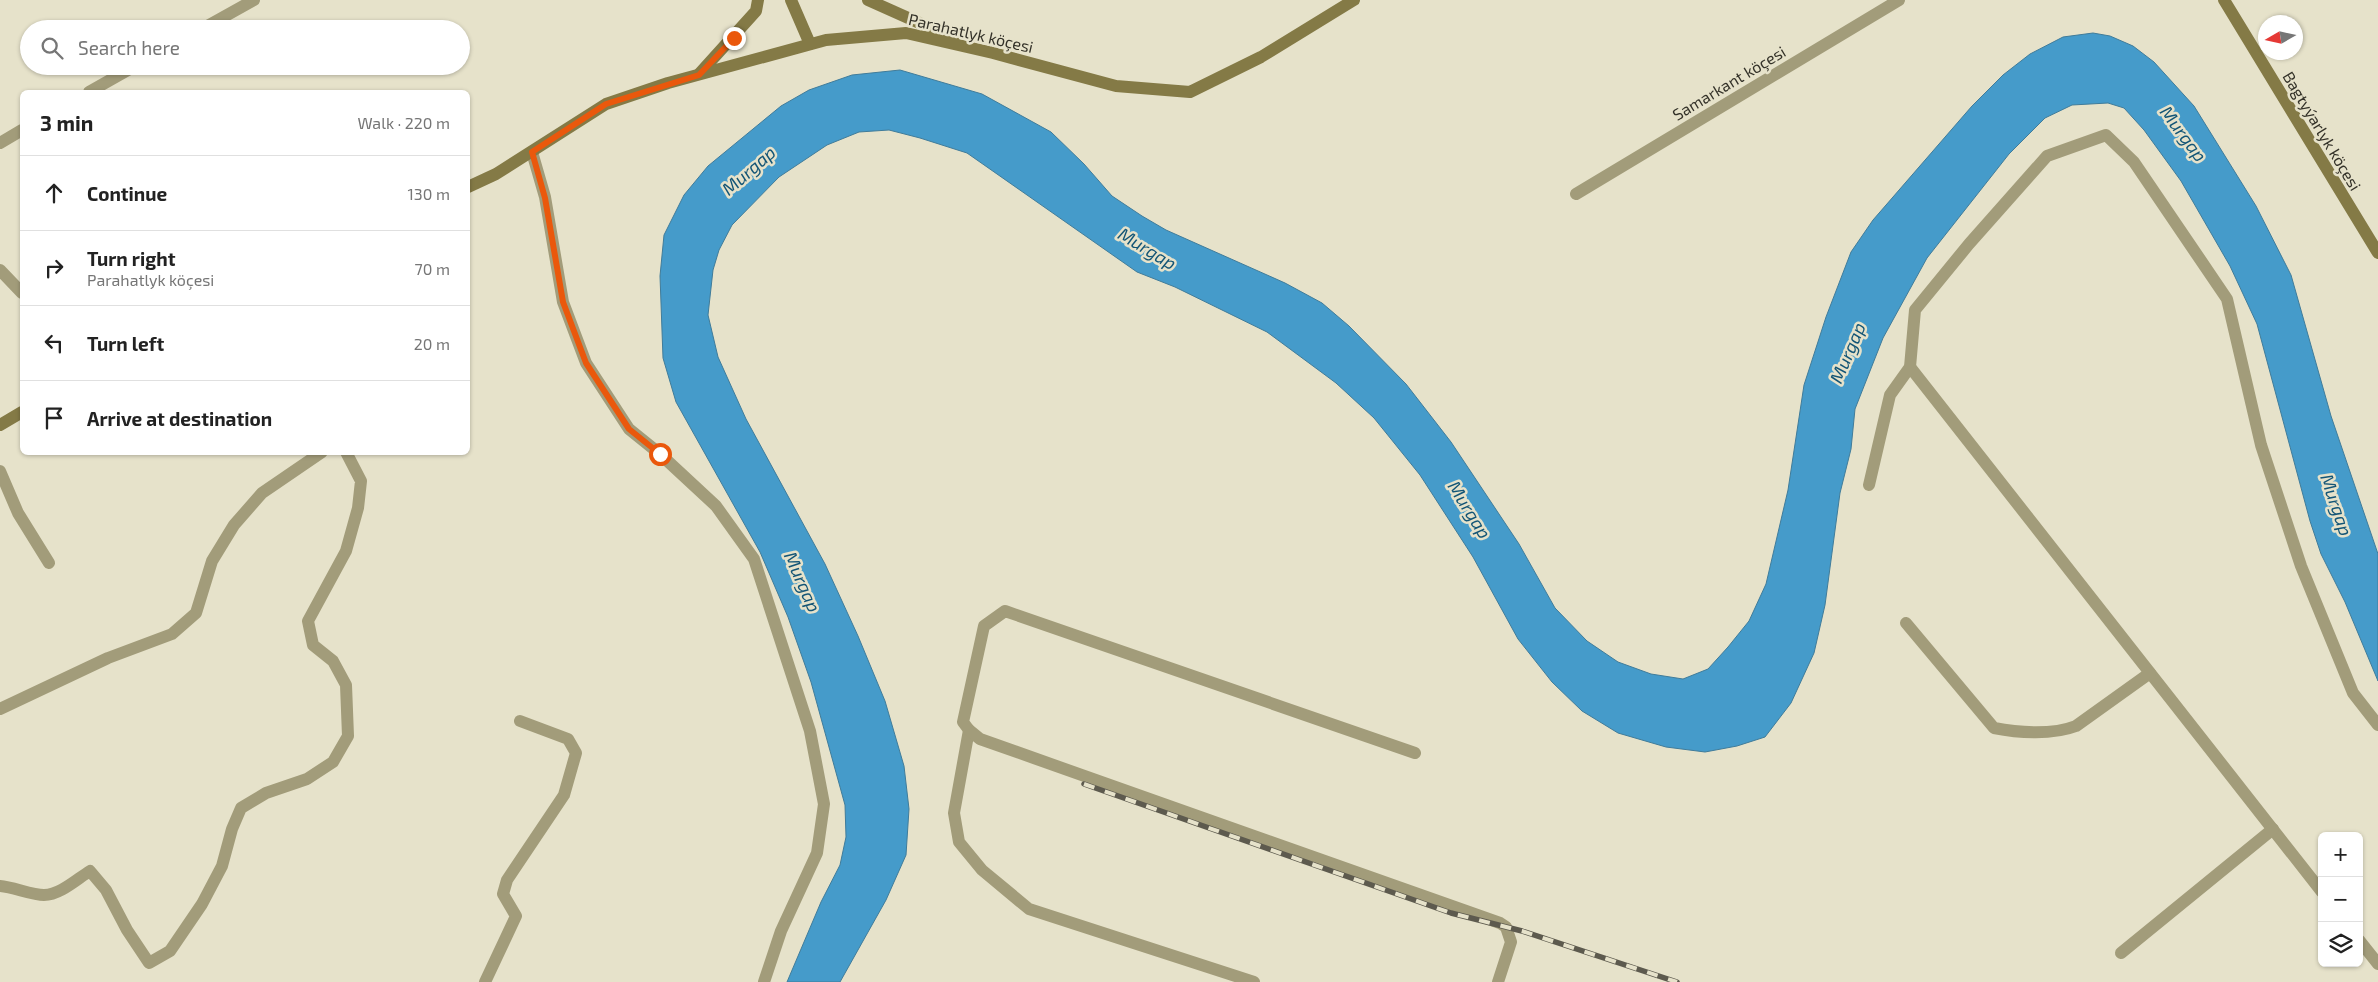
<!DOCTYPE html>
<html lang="en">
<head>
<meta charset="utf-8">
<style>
  :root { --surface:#fff; --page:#f6f6f6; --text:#222; --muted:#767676; --line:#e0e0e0 }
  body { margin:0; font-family:"Exo 2",sans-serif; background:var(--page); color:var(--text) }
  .controls { position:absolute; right:15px; bottom:15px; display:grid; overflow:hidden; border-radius:8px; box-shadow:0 1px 4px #0004 }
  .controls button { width:45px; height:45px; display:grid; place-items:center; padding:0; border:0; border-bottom:1px solid var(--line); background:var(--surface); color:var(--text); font:25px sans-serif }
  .compass { position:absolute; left:2258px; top:15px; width:45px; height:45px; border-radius:50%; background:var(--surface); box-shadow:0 1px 4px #0004; rotate:261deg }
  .stop { position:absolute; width:15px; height:15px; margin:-11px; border:4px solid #ea580c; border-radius:50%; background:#fff }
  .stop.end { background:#ea580c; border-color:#fff; box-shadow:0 1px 5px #0008 }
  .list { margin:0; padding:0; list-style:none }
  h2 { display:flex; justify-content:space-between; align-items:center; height:65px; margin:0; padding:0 20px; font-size:21px }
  h2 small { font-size:16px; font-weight:400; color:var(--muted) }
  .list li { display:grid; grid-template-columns:32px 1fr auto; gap:15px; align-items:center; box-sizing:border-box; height:75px; padding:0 20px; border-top:1px solid var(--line) }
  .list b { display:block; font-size:19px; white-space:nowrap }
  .list p { margin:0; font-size:16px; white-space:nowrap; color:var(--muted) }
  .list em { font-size:16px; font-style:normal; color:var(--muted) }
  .icon { flex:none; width:28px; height:28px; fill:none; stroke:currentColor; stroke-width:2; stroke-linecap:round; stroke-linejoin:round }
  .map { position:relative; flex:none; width:2378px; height:982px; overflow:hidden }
  .search { position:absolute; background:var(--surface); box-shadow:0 1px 4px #0004; left:20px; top:20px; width:450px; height:55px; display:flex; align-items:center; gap:12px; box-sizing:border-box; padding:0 18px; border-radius:28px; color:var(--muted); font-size:19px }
  .panel { position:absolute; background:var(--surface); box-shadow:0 1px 4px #0004; left:20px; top:90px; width:450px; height:365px; border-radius:8px }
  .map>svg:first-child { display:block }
  .water { fill:#459bca; stroke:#407c9a }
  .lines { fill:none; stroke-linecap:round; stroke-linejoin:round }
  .street { stroke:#a29c7a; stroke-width:12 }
  .secondary { stroke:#847a46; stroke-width:12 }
  .rail-casing { stroke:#5d5a4e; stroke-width:5.5 }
  .rail { stroke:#e6e2ca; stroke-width:4; stroke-dasharray:11; stroke-linecap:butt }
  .route { stroke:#ea580c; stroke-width:6 }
  .labels { text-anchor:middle; stroke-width:5; stroke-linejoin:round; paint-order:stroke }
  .street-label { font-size:16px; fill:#343229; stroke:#e6e2ca }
  .water-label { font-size:18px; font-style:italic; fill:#135576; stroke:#e6e2ca }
</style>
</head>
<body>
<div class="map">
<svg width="2378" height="982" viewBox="0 0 2378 982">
  <rect width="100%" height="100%" fill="#e6e2ca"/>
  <!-- water -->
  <polygon class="water" points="2093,33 2110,36 2133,46 2154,62 2194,106 2256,206 2291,275 2331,416 2378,554 2378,681 2345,602 2321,554 2310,521 2257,324 2230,266 2181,181 2144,130 2124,108 2108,103 2072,105 2045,118 2009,154 1927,258 1883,338 1855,409 1851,449 1840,493 1825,605 1814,653 1791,703 1765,737 1737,746 1705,752 1666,747 1618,733 1582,711 1552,682 1518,639 1473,557 1420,475 1374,418 1336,383 1267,332 1175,287 1137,272 967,153 920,138 889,130 859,132 827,145 779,177 732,225 719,250 713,270 708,315 718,357 746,419 825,564 858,636 885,701 904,766 909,809 906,855 886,900 840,982 787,982 821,902 840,865 846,837 845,805 811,682 788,617 760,552 676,402 663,358 660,276 664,235 684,195 708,166 781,106 809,90 852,75 900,70 982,94 1051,132 1084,164 1112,196 1142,216 1166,230 1285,283 1322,303 1349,326 1406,384 1451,442 1519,544 1555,608 1587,641 1618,662 1651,674 1683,679 1708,669 1728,647 1749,621 1766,584 1788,490 1804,385 1826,317 1851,252 1873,220 1972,106 2003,75 2030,54 2063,37"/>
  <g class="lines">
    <!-- street -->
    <g class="street">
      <polyline points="202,29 254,0"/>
      <polyline points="89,92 135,66"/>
      <polyline points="0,143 22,130"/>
      <polyline points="532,152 545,197 563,302 586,363 629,429 660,454 716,506 754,559 810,731 824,804 817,853 781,931 764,982"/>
      <polyline points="1576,194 1899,0"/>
      <polyline points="0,270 22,293"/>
      <polyline points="1910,367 2322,892"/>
      <polyline points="0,471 18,513 49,563"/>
      <polyline points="1869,485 1890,395 1910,367 1915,310 1969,244 2047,156 2106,135 2134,162 2227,299 2261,445 2301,566 2353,693 2378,725"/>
      <path d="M1906,623L1994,728C2019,733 2053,735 2076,726L2150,673"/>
      <polyline points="0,709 108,658 172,634 196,613 212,561 234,525 262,493 322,452"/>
      <polyline points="969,730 954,813 959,842 982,870 1029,909 1254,982"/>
      <polyline points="1415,753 1005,611 984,626 963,722 969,730 980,739 1500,923 1506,927 1511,942 1498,982"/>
      <path d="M0,886C13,887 32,895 44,895C60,895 77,879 90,871L106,890L127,930L149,963L170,951L202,904L222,866L232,829L241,808L266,793L307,779L333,762L348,736L346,685L333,661L313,645L308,621L346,551L358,508L361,481L346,452"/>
      <polyline points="2359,940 2378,964"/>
      <polyline points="2121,953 2273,829"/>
      <polyline points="485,982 516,916 503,894 507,880 564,795 576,753 568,739 520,721"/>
    </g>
    <!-- secondary -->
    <g class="secondary">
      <polyline points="791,0 810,44"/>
      <polyline points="868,0 953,38"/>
      <polyline points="2224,0 2378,253"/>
      <polyline points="700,73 756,11 758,0"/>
      <polyline points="468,187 496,174 606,104 668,83 826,40 906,33 993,53 1116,86 1190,92 1261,57 1354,0"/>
      <polyline points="0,425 22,412"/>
    </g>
    <defs>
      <polyline id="rail" points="1084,784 1451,913 1522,931 1677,982"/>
    </defs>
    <!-- rail casing -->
    <use href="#rail" class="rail-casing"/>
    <!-- rail -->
    <use href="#rail" class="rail"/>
  </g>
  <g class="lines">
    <!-- route -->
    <polyline class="route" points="660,454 629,429 586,363 563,302 545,198 532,152 606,104 699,75 734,38"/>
  </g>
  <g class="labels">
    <!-- street labels -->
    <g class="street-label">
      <text transform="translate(971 33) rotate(13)" y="6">Parahatlyk köçesi</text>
      <text transform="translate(1729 83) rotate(-31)" y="6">Samarkant köçesi</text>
      <text transform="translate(2322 131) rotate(59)" y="6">Bagtyýarlyk köçesi</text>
    </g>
    <!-- water labels -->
    <g class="water-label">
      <text transform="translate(2183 134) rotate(53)" y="6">Murgap</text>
      <text transform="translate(749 171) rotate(-41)" y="6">Murgap</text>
      <text transform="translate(1147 249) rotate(31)" y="6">Murgap</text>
      <text transform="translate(1848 353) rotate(-67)" y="6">Murgap</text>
      <text transform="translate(2336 505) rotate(71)" y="6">Murgap</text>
      <text transform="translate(1469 510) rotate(58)" y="6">Murgap</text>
      <text transform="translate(802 582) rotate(66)" y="6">Murgap</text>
    </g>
  </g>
</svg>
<div class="controls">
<button>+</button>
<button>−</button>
<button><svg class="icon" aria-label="layers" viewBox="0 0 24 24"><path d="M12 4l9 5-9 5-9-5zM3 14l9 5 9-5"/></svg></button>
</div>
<svg class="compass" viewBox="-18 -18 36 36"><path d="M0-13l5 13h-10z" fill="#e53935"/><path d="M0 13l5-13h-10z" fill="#767676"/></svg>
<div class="stop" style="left:660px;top:454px"></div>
<div class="stop end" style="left:734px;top:38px"></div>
<div class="search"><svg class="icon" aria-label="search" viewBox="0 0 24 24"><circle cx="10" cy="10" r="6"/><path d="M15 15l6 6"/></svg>Search here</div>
<section class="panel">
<h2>3 min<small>Walk · 220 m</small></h2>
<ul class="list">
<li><svg class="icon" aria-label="ahead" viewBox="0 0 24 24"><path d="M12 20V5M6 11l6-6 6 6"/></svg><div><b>Continue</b></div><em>130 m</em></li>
<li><svg class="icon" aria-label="right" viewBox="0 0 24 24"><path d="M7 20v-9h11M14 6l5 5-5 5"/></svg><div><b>Turn right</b><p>Parahatlyk köçesi</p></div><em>70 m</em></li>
<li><svg class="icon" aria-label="left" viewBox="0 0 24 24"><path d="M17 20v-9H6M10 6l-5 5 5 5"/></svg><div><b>Turn left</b></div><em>20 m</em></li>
<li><svg class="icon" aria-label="arrive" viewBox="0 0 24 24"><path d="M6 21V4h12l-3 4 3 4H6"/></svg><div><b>Arrive at destination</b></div></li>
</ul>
</section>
</div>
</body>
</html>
